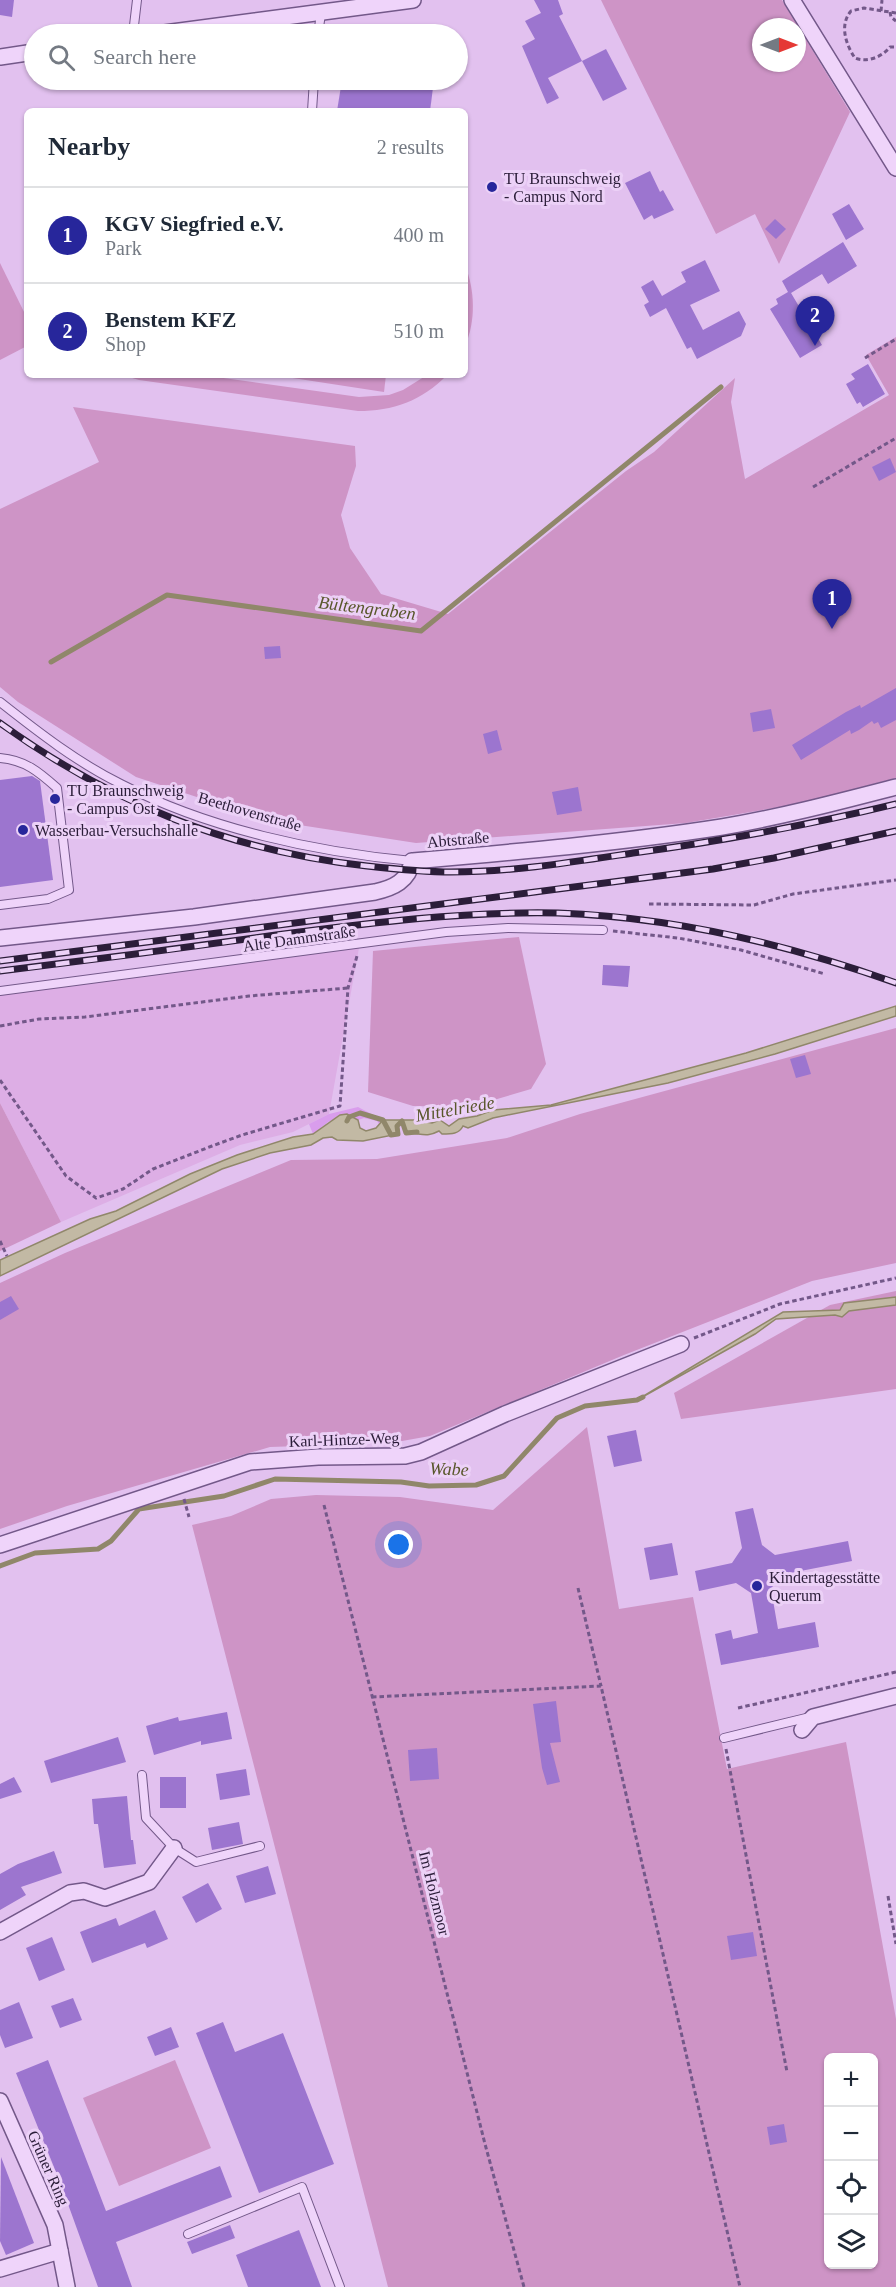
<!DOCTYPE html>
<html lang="en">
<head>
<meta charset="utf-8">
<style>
  :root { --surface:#fff; --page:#f6f6f7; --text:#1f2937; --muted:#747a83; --line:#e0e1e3; --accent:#27269b }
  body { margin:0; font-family:Georgia,serif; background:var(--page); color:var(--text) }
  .controls { position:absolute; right:18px; bottom:18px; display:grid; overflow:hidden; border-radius:9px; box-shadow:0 2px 4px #0004 }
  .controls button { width:54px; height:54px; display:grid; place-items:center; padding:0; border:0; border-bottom:2px solid var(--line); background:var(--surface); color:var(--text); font:30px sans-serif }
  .compass { position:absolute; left:752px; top:18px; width:54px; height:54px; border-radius:50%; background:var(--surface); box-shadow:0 2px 4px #0004; rotate:90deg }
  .you { position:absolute; left:399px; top:1545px; width:21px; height:21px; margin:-15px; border:4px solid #fff; border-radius:50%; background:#1a73e8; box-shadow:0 0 0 9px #1a73e833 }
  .badge { display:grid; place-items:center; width:39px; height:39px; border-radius:50%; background:var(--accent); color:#fff; font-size:20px; font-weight:700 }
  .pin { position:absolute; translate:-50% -50px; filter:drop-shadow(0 2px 3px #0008) }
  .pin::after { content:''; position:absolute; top:32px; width:21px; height:18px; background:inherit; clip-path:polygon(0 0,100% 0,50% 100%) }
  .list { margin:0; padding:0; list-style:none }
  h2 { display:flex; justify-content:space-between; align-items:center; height:78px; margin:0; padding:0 24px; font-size:26px }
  h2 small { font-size:20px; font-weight:400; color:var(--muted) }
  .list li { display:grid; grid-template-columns:39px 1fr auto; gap:18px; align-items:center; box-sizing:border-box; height:96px; padding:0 24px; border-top:2px solid var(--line) }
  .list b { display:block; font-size:22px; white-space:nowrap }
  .list p { margin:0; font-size:20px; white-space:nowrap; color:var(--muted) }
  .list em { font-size:20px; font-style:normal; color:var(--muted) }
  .icon { flex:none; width:33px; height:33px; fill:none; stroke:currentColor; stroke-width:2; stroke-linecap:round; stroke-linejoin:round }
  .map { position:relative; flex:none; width:896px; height:2287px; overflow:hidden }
  .search { position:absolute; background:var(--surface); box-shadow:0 2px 4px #0004; left:24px; top:24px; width:444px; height:66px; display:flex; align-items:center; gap:15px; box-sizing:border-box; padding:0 21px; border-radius:33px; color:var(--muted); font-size:22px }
  .panel { position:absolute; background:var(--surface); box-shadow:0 2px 4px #0004; left:24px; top:108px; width:444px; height:270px; border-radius:9px }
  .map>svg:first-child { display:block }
  .farmland { fill:#ddaee5 }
  .green { fill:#ce94c6; fill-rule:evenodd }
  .sand { fill:#d99dec }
  .water { fill:#c2b9a4; stroke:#90876a; stroke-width:1.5 }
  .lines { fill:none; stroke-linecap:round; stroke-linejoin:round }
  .stream { stroke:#90876a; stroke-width:5 }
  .building { fill:#9c75cf }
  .lane-casing { stroke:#735889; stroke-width:10 }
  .street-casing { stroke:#735889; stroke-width:18 }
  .path { stroke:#735889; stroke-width:3; stroke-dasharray:4.5 3; stroke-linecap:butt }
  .lane { stroke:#efd4fa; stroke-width:8 }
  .street { stroke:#efd4fa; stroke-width:15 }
  .rail-casing { stroke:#2b1d39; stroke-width:7 }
  .rail { stroke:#ecd1f7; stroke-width:4.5; stroke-dasharray:14; stroke-linecap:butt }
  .poi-dot { fill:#27269b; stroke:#ecd1f7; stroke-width:2 }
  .labels { text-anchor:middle; stroke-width:6; stroke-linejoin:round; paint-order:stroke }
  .poi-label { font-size:16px; fill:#2b1d39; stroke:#ecd1f7; text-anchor:start }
  .street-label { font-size:16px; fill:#2b1d39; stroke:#ecd1f7 }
  .water-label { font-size:18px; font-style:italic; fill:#59572b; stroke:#ecd1f7 }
</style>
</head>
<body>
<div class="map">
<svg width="896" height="2287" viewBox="0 0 896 2287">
  <rect width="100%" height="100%" fill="#e2c1ef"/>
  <!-- farmland -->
  <polygon class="farmland" points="359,948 329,1114 293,1132 240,1145 61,1222 0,1103 0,995"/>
  <!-- green -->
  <g class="green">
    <path d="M601,0H782L850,112L779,264L755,214L716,234ZM761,27H797V63H761Z"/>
    <polygon points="0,263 27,318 27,346 0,360"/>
    <path d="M465,265C475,290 476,321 465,346Z"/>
    <polygon points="896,337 896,778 797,804 686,823 416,843 267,820 136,777 18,702 0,687 0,509 99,462 73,407 355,446 356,466 341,515 350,548 381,594 448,614 626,471 654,452 735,378 731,402 745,479 889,395 866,355"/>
    <path d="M122,375H202L359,397L389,395L403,390L427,375H447C422,401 393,411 358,411L139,380Z"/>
    <polygon points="273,375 386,375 384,392"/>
    <polygon points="519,937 546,1064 531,1089 470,1107 413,1106 368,1092 373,951"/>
    <polygon points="896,1028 896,1263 812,1281 624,1355 430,1436 391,1443 270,1447 67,1506 0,1529 0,1283 65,1253 291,1160 377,1159 507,1138 580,1114"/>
    <polygon points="0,1103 61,1222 0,1251"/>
    <polygon points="896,1291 896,1389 681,1419 674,1393 830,1305"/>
    <path d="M587,1427L619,1609L693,1597L727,1769L846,1742L896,2019V2287H388L192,1525L231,1516L271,1499L316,1495L400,1497L493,1510ZM828,2058H874V2264H828Z"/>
    <polygon points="175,2060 211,2148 119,2186 83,2098"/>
  </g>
  <!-- sand -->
  <polygon class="sand" points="358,1107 383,1120 379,1124 377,1121 364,1118 358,1120 347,1114 328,1122 313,1134 309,1124 329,1114"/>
  <!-- water -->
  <g class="water">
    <path d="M896,1006V1016L775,1054L668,1083L493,1118L468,1128L463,1126C459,1134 452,1134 442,1134L439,1131C426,1138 421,1133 406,1133L402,1121L397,1126L398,1134L363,1141L337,1140L332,1137L323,1138L311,1145L270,1153L222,1169L0,1276V1260L90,1219L116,1211L190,1174L237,1155L293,1137L313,1134L340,1115L347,1114L358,1120L360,1128L366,1131L376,1128L383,1120H414L432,1123L440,1120L449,1126L459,1119L477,1116L493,1110L551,1105L746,1053Z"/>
    <polygon points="896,1297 896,1305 849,1311 842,1317 835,1315 776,1319 755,1334 637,1400 783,1312 840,1310 844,1303"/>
  </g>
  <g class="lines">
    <!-- stream -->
    <g class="stream">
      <polyline points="51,662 167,595 421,631 721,387"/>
      <polyline points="347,1121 349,1117 360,1113 383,1120 391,1135 398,1134 397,1126 402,1121 406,1133 417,1132"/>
      <polyline points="0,1566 35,1553 98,1549 111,1541 139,1509 224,1496 275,1479 401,1482 429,1486 476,1485 504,1476 557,1418 585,1406 637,1400 643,1397"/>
    </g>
  </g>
  <!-- building -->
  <g class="building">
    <polygon points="0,0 14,0 12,17 0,15"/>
    <polygon points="534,0 558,0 563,14 559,16 582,61 548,78 559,98 547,104 522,46 535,39 525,21 541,13"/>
    <polygon points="606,49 627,89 603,101 582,61"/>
    <polygon points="342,80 434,80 430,111 337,111"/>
    <polygon points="650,171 660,192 663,190 674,210 654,219 652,215 644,220 625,183"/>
    <polygon points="849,204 864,229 846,240 832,214"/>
    <polygon points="775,219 786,229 776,239 765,229"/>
    <polygon points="843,242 857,266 828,284 822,274 791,293 822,345 800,358 770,309 778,304 776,299 788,292 782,281"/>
    <polygon points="705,260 720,291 690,305 703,330 739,311 746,324 741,336 697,359 691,347 687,349 666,308 650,317 644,305 649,302 641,287 653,280 662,296 686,282 681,272"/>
    <polygon points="868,364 885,394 863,407 860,402 857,404 846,384 855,379 851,374"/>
    <polygon points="890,458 896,472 879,481 872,467"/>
    <polygon points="280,646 281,658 265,659 264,647"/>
    <polygon points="896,688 896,720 881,728 878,722 874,724 872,721 859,730 851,734 850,730 801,760 792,745 846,712 860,705 861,708"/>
    <polygon points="771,709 775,728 753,732 750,713"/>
    <polygon points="497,730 502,750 488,754 483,734"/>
    <polygon points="32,776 40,781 53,880 0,887 0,780"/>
    <polygon points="578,787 582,811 557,815 552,792"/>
    <polygon points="603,965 630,966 628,987 602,985"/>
    <polygon points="805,1055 811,1074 796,1078 790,1059"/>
    <polygon points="11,1296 19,1309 0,1320 0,1302"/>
    <polygon points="636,1430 642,1461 614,1467 607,1436"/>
    <polygon points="753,1508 762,1545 775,1555 848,1541 852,1561 780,1575 771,1589 778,1629 815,1622 819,1647 721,1665 715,1634 731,1630 733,1639 758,1633 751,1593 736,1583 699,1591 695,1571 732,1563 742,1548 735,1512"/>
    <polygon points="672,1543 678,1575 650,1580 644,1548"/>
    <polygon points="556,1701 561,1742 550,1743 560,1782 547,1785 542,1768 533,1704"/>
    <polygon points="227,1712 232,1739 201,1745 201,1741 154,1755 146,1726 178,1717 179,1721"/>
    <polygon points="118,1737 126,1762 51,1783 44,1761"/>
    <polygon points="437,1748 439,1779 410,1781 408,1750"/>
    <polygon points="246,1769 250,1795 220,1800 216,1774"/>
    <polygon points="14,1777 22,1792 0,1799 0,1784"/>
    <rect x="160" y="1777" width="26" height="31"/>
    <polygon points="127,1796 131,1840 133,1840 136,1864 104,1868 98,1824 94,1824 92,1799"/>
    <polygon points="239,1822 243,1844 212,1850 208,1828"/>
    <polygon points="54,1851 62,1873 21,1887 26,1895 0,1910 0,1874 18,1864"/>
    <polygon points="268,1866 276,1894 245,1903 236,1876"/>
    <polygon points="208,1883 222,1909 196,1923 182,1897"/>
    <polygon points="155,1910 168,1939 147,1948 145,1943 92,1963 80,1932 116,1918 119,1926"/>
    <polygon points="753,1932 757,1956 731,1960 727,1936"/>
    <polygon points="52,1937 65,1970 39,1981 26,1948"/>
    <polygon points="73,1998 82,2020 60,2028 51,2006"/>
    <polygon points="19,2002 33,2038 5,2048 0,2035 0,2010"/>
    <polygon points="223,2022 235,2052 283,2033 334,2164 259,2193 196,2033"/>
    <polygon points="171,2027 179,2047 155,2056 147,2037"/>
    <polygon points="48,2060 106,2211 220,2166 232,2197 116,2242 132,2287 98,2287 60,2182 16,2073"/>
    <polygon points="784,2124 787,2142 770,2145 767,2127"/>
    <polygon points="1,2157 34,2243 6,2255 0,2241"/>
    <polygon points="230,2225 235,2238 192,2254 187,2242"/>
    <polygon points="299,2230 321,2287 248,2287 236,2255"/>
  </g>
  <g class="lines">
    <defs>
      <g id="lane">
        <polyline points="133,34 137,0"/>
        <polyline points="318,34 321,14"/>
        <polyline points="312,111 314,80"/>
        <path d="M0,702C38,732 78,763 121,784C209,829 315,852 412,861"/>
        <path d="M0,758C25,760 39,772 57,788L69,890L48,899L0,905"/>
        <polyline points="0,991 446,932 508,928 603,930"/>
        <polyline points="724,1738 810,1717"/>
        <polyline points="142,1775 146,1818 174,1848 196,1862 260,1846"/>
        <polyline points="188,2234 302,2187 340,2287"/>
      </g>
      <g id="street">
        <polyline points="792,0 896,168"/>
        <polyline points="157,34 413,0"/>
        <polyline points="0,57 34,52"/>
        <path d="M0,938L194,917L375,892C393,888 409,881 412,861C515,852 619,843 722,827C781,817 838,802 896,787"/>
        <polyline points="0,1545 250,1462 318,1457 405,1456 421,1452 505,1414 681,1344"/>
        <polyline points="802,1730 813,1717 896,1696"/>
        <polyline points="0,1932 70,1893 84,1891 105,1898 149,1882 174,1848"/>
        <polyline points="0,2101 55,2225 67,2287"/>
        <polyline points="0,2269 60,2251"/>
      </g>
    </defs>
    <!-- lane casing -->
    <use href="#lane" class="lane-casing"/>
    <!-- street casing -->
    <use href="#street" class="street-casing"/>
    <!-- path -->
    <g class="path">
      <polyline points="881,11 882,0"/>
      <polyline points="890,12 891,17 896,21"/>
      <path d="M896,13L864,8L851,11C839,25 846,45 855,58C867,63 882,57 890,47H896"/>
      <polyline points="338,80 342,80"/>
      <polyline points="865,358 896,339"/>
      <polyline points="813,487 896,438"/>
      <polyline points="649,904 754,905 793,894 896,880"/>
      <polyline points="613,931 678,938 741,950 825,974"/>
      <polyline points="0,1026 39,1019 85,1017 249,996 348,988"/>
      <polyline points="0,1080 66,1176 96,1198 123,1189 153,1169 212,1146 242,1135 340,1106 348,988 357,956"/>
      <polyline points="0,1241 7,1256"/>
      <polyline points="694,1338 780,1304 896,1278"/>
      <polyline points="184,1499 189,1517"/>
      <polyline points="324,1505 485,2144 524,2287"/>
      <polyline points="578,1588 601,1686"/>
      <polyline points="372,1697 601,1686 740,2287"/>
      <polyline points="738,1708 896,1672"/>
      <polyline points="726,1749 787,2072"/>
      <polyline points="888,1896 896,1944"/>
    </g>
    <!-- lane -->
    <use href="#lane" class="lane"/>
    <!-- street -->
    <use href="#street" class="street"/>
    <defs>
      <g id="rail">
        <path d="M0,723C111,803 230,851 367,866C395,869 423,872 451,872C512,872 573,862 633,853C722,841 809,825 896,804"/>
        <polyline points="0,961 713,869 774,858 896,831"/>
        <path d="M0,971C92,960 184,948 276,935C369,923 463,911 558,913C674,917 787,944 896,983"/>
      </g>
    </defs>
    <!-- rail casing -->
    <use href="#rail" class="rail-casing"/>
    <!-- rail -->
    <use href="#rail" class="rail"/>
  </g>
  <!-- markers -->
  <g class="poi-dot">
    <circle cx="492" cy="187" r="6"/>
    <circle cx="55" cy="799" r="6"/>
    <circle cx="23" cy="830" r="6"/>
    <circle cx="757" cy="1586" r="6"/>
  </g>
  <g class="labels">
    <!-- poi labels -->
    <g class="poi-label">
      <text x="504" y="184">TU Braunschweig<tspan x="504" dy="18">- Campus Nord</tspan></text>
      <text x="67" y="796">TU Braunschweig<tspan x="67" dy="18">- Campus Ost</tspan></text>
      <text x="35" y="836">Wasserbau-Versuchshalle</text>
      <text x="769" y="1583">Kindertagesstätte<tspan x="769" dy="18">Querum</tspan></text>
    </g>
    <!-- street labels -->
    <g class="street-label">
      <text transform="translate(250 811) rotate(16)" y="6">Beethovenstraße</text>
      <text transform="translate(458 839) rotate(-5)" y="6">Abtstraße</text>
      <text transform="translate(299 938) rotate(-8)" y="6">Alte Dammstraße</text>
      <text transform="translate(344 1439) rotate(-2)" y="6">Karl-Hintze-Weg</text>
      <text transform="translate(435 1893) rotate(76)" y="6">Im Holzmoor</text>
      <text transform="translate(49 2168) rotate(66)" y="6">Grüner Ring</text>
    </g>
    <!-- water labels -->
    <g class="water-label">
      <text transform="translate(367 608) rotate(7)" y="6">Bültengraben</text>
      <text transform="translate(455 1109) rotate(-10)" y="6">Mittelriede</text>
      <text transform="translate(449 1469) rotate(2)" y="6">Wabe</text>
    </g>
  </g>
</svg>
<div class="controls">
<button>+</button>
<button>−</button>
<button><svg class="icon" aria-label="locate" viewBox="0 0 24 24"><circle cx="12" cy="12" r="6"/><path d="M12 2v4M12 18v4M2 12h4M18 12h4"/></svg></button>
<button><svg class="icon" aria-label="layers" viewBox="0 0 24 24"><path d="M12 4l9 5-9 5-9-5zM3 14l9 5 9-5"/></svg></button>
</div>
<svg class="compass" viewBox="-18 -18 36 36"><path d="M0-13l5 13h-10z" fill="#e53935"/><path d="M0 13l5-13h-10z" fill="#747a83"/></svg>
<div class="you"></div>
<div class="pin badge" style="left:832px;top:629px">1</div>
<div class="pin badge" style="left:815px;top:346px">2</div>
<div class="search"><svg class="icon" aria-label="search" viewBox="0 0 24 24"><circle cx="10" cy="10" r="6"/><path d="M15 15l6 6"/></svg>Search here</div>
<section class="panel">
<h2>Nearby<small>2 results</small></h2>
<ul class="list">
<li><span class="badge">1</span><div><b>KGV Siegfried e.V.</b><p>Park</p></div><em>400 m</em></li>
<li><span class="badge">2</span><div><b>Benstem KFZ</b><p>Shop</p></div><em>510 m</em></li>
</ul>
</section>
</div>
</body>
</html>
